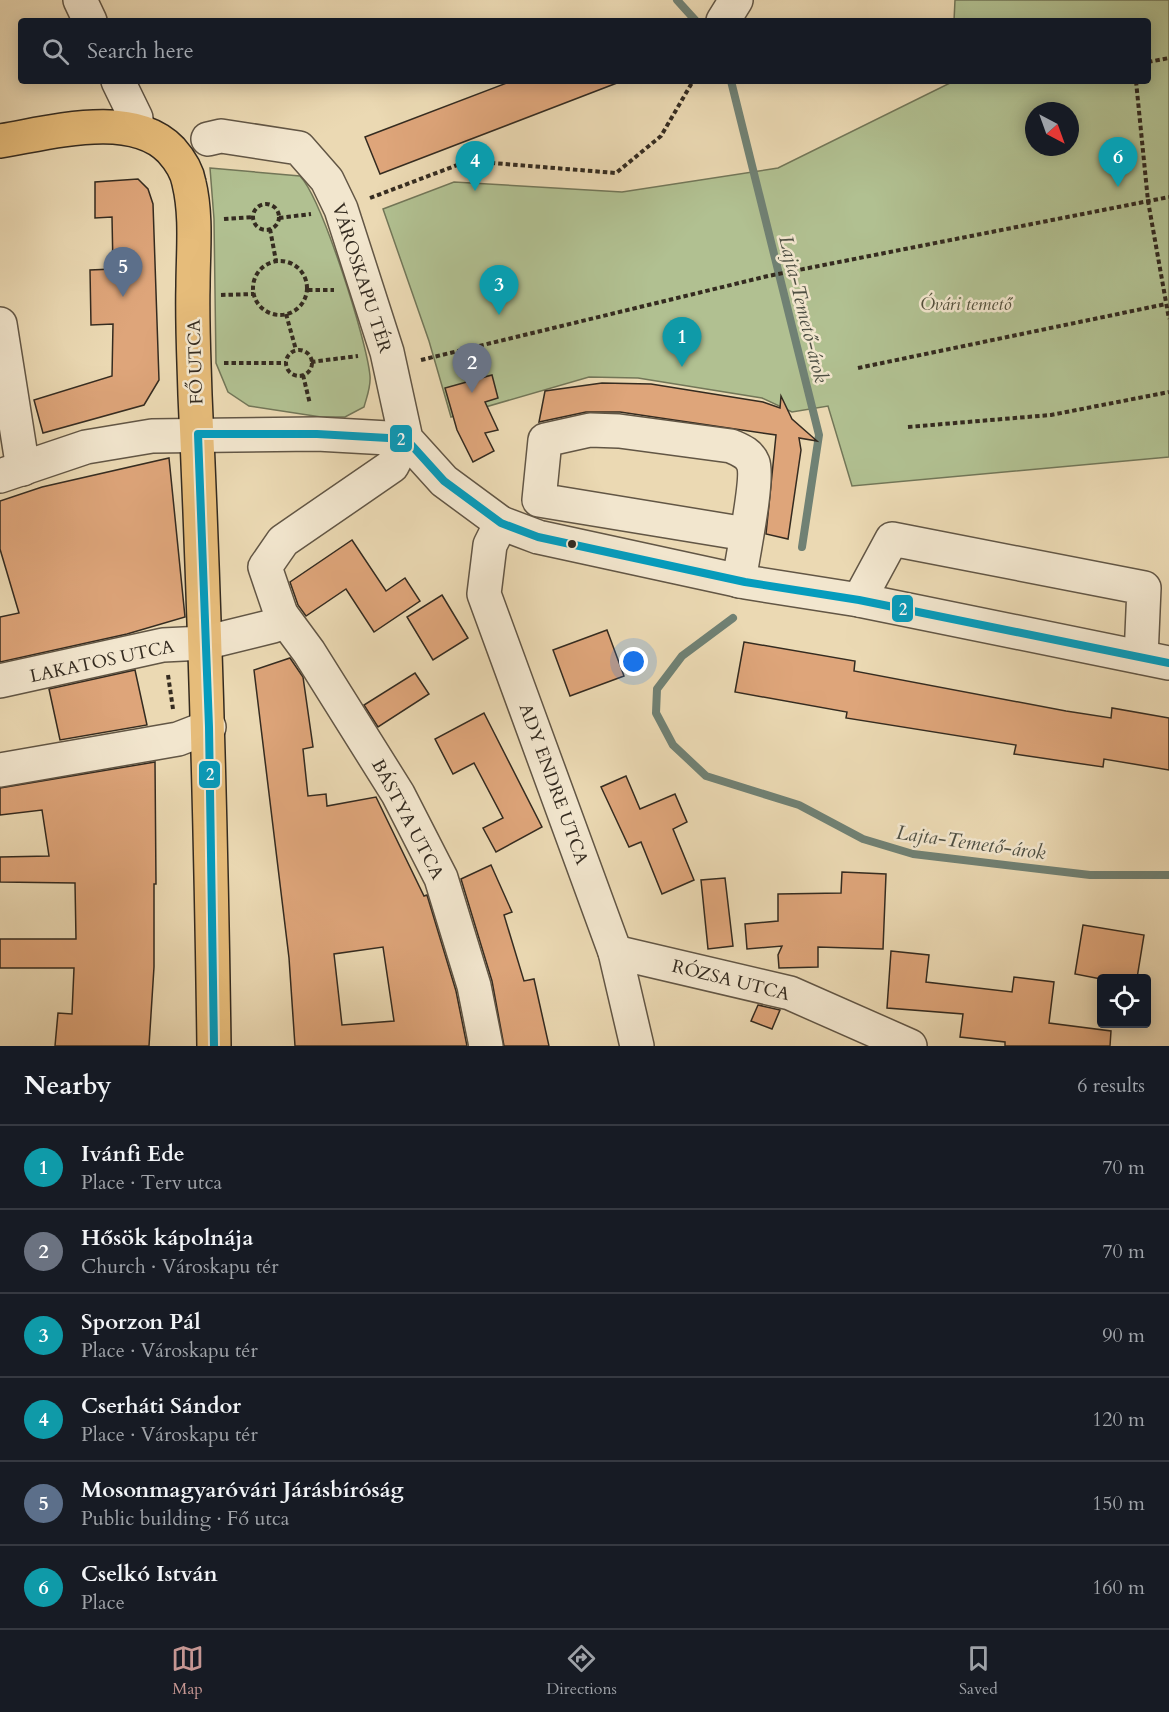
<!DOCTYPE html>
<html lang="en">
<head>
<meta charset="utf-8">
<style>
  :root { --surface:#171b24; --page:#242831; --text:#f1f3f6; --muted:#9ea1a6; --line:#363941; --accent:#c59692 }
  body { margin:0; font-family:Cardo,serif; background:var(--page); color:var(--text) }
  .controls { position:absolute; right:18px; bottom:18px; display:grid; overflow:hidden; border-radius:6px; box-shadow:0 3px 15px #0003 }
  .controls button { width:54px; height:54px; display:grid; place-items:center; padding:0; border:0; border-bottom:2px solid var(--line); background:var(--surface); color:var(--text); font:30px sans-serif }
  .compass { position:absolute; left:1025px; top:102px; width:54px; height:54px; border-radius:50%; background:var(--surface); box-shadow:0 3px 15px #0003; rotate:139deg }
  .you { position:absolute; left:634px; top:662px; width:21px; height:21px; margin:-15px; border:4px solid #fff; border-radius:50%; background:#1a73e8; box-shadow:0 0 0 9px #1a73e833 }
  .badge { display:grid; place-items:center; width:39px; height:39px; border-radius:50%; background:var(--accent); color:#fff; font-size:20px; font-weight:700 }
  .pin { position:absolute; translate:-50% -50px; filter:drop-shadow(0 2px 3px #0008) }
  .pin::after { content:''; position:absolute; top:32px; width:21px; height:18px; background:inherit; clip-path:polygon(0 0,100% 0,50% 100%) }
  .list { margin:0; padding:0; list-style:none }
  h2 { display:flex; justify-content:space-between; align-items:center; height:78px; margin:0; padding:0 24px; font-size:26px }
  h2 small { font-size:20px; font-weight:400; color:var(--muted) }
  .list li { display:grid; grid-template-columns:39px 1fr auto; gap:18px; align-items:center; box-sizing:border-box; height:84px; padding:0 24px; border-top:2px solid var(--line) }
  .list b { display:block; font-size:22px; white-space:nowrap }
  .list p { margin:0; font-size:20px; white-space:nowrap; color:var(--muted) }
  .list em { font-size:20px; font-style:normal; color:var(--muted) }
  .icon { flex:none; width:33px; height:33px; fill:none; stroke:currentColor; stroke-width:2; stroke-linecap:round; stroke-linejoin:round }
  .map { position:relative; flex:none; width:1169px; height:1046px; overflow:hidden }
  .search { position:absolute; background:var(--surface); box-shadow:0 3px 15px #0003; left:18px; right:18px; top:18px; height:66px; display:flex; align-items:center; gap:15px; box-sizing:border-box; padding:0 21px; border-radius:6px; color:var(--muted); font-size:22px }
  .sheet { height:582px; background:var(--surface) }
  nav { display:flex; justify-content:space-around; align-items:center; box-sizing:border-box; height:84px; border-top:2px solid var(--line); background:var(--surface); font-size:16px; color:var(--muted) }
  nav a { display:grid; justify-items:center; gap:3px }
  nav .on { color:var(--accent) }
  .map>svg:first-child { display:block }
  .green { fill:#b1c091; stroke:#727658; stroke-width:1.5; fill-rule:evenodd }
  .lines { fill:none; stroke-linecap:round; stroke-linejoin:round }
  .stream { stroke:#708174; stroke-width:8 }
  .building { fill:#dea57a; stroke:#342b20; stroke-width:1.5; fill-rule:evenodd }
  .minor-casing { stroke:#625645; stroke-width:36 }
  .major-casing { stroke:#342b20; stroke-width:36 }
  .path { stroke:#342b20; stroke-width:4; stroke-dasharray:4.5 3; stroke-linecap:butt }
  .minor { stroke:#f2e6ce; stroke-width:33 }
  .major { stroke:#e6bc7a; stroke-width:33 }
  .bus-1-casing { stroke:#f2e6ce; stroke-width:12 }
  .bus-1 { stroke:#059cbd; stroke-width:8 }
  .bus-dot { fill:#342b20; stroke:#f2e6ce; stroke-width:2 }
  .labels { text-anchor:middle; stroke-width:5; stroke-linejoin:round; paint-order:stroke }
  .street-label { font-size:18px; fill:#342b20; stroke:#f2e6ce }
  .park-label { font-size:18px; font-style:italic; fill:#53503c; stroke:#f2e6ce }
  .water-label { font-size:20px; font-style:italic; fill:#4d4f43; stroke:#f2e6ce }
  .line-badge { stroke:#f2e6ce; stroke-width:2 }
  .badge-label { font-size:16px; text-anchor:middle; font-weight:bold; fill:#fff }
</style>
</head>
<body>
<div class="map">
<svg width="1169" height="1046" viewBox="0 0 1169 1046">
  <rect width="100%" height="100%" fill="#ebd9b3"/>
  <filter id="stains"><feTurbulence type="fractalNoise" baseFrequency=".00333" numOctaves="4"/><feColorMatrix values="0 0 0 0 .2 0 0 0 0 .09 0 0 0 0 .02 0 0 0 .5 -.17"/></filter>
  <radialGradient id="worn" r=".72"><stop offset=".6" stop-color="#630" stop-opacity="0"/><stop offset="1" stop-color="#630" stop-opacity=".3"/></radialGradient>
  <!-- green -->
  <g class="green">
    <path d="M955,0H1169V457L852,486L828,406L792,412L762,398L638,378L589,377L451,417L429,341L383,209L454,182L622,192L778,168L954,81H1148V21H954ZM1034,111H1070V147H1034Z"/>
    <path d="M210,168L300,176C322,199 367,341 370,376C371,387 367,396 364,407L345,417H321L249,406L228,392L216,363L214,219Z"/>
  </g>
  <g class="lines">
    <!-- stream -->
    <g class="stream">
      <polyline points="677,0 696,21"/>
      <polyline points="731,81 819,435 802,547"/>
      <polyline points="733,618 682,656 657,689 656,713 673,745 706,776 799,805 863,839 913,854 1090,875 1169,875"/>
    </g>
  </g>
  <!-- building -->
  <g class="building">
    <polygon points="512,81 617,83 380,174 365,137"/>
    <polygon points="138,179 148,189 153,204 159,380 144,405 43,433 34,400 112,376 113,324 91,325 90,270 113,269 112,217 95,218 95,182"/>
    <polygon points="492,375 498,398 485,402 498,430 485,433 494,451 473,462 457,430 445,388"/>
    <polygon points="602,383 651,384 763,402 780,408 781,396 792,419 817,441 799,438 801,450 788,539 766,534 776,435 620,412 586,412 539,422 545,391"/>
    <polygon points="169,458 185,617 127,634 0,662 0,617 19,613 0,549 0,501 42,487"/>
    <polygon points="352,540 386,591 405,578 420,601 374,632 346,589 306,616 298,605 290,582"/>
    <polygon points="442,595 468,638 433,660 407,617"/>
    <polygon points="607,630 624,676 570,696 553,650"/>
    <polygon points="744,642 855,661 854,671 1066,711 1111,718 1112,708 1169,718 1169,770 1104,759 1103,767 1014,754 1016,745 846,718 847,712 735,692"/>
    <path d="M290,658L303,677L313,747L303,749L308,796L326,794L327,806L376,797L424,896L427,895L456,991L467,1046H295L289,958L254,670ZM383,947L394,1021L342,1025L334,954Z"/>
    <polygon points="135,670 147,725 60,740 49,689"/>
    <polygon points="415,673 429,694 378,727 364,705"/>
    <polygon points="484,713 542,827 496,852 483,828 503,818 474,763 453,774 435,739"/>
    <polygon points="155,762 156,884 154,884 154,967 149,1046 55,1046 58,1013 72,1014 74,968 0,968 0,939 76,939 75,883 0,882 0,857 49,856 42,810 0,815 0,788"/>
    <polygon points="626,776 640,809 675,794 687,822 673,829 694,880 662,894 641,842 629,847 601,787"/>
    <polygon points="491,865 512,912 504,915 524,981 534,979 549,1046 504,1046 492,981 461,879"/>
    <polygon points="842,872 886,874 883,949 818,947 818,967 779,968 778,955 782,946 747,949 745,924 778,921 778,894 841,893"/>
    <polygon points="725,878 733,946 708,949 701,880"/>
    <polygon points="1083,925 1144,935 1137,978 1101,979 1075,974"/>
    <polygon points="891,951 929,955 926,982 1012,992 1014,977 1054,982 1049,1023 1111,1031 1110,1046 1005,1046 1005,1042 960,1037 963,1014 887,1008"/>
    <polygon points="758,1005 780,1010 772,1029 751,1021"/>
  </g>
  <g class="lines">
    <defs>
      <g id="minor">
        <polyline points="80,0 90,21"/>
        <polyline points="723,21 736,0"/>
        <polyline points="118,81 136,118 136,128"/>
        <polyline points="208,139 221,136 299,148 327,180 341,209 387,352 406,439 444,481 501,523 538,537 745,582 859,600 1169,663"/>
        <polyline points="0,324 23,469"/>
        <polyline points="406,439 392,466 283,541 265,567 281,614 309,652 398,794 441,878 474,986 486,1046"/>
        <polyline points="0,476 86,447 152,436 317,434 406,439"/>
        <polyline points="501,523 490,545 484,594 615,952 637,1046"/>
        <path d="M739,581C742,560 759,478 753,463C749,453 740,450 731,446L619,431L590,430L545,440L539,500L746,534"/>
        <polyline points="859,600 892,539 1144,588 1141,657"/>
        <polyline points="0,681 163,645 204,643 273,626 281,614"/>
        <polyline points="0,770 178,739 209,727"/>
        <polyline points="615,952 790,993 910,1046"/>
      </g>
      <path id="major" d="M0,141C50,133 132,109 171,150C179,159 187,171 189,183C197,216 193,253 193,286C192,322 194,359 195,395C205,612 211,829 214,1046"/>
    </defs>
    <!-- minor casing -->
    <use href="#minor" class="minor-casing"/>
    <!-- major casing -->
    <use href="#major" class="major-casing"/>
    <!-- path -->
    <g class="path">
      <polyline points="1148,62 1169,58"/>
      <polyline points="1136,81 1148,201 1169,319"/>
      <polyline points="370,198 468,161 616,173 661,136 693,81"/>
      <circle cx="266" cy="217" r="13"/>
      <polyline points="279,218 311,214"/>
      <polyline points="224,219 253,217"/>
      <polyline points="270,229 276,261"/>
      <circle cx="280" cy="288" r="27"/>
      <polyline points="308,290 334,290"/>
      <polyline points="221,295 254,294"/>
      <polyline points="286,314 296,350"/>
      <circle cx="299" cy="363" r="13"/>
      <polyline points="421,360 768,276 1169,197"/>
      <polyline points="311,362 358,356"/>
      <polyline points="224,363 286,363"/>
      <polyline points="858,368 1166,304"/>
      <polyline points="303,375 310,404"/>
      <polyline points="908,427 1051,415 1169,392"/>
      <polyline points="168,675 173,709"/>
    </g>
    <!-- minor -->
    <use href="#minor" class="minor"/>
    <!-- major -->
    <use href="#major" class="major"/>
    <defs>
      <polyline id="bus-1" points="214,1046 209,727 198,434 317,434 406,439 444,481 501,523 538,537 745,582 859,600 1169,663"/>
    </defs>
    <!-- bus-1 casing -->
    <use href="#bus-1" class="bus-1-casing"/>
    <!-- bus-1 -->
    <use href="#bus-1" class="bus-1"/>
  </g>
  <!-- markers -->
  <circle class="bus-dot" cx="572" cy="544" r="5"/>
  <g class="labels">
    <!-- street labels -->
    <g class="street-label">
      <text transform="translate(362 278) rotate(72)" y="6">VÁROSKAPU TÉR</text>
      <text transform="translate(195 362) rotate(-92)" y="6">FŐ UTCA</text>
      <text transform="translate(102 661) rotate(-12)" y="6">LAKATOS UTCA</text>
      <text transform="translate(554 784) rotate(70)" y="6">ADY ENDRE UTCA</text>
      <text transform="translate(408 819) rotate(62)" y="6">BÁSTYA UTCA</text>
      <text transform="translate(731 980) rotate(14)" y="6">RÓZSA UTCA</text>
    </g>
    <!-- park labels -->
    <g class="park-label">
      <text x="966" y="310">Óvári temető</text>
    </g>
    <!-- water labels -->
    <g class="water-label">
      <text transform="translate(804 309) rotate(76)" y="7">Lajta-Temető-árok</text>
      <text transform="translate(971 842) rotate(8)" y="7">Lajta-Temető-árok</text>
    </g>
  </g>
  <g class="line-badge">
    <rect x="389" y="424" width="24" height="29" rx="6" fill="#059cbd"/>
    <rect x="891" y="594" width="23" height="29" rx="6" fill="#059cbd"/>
    <rect x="198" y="760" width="23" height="29" rx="6" fill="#059cbd"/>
  </g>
  <g class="badge-label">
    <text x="401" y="445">2</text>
    <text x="903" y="615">2</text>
    <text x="210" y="780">2</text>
  </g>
  <rect width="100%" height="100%" filter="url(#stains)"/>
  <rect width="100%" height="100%" fill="url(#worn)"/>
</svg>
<div class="controls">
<button><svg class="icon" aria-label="locate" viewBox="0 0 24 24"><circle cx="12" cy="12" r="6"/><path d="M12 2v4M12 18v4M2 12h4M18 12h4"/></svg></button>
</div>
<svg class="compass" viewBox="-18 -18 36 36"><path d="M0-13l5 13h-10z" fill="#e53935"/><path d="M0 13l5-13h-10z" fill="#9ea1a6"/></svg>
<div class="you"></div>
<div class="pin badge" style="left:682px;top:367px;background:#0f9aa8">1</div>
<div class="pin badge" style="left:472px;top:393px;background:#6b7280">2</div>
<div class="pin badge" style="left:499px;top:315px;background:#0f9aa8">3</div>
<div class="pin badge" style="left:475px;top:191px;background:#0f9aa8">4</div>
<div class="pin badge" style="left:123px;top:297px;background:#5c6f8a">5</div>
<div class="pin badge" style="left:1118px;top:187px;background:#0f9aa8">6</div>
<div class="search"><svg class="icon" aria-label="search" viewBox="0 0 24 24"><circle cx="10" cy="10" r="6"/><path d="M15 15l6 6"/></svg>Search here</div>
</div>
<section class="sheet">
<h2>Nearby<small>6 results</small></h2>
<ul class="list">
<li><span class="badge" style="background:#0f9aa8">1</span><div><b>Ivánfi Ede</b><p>Place · Terv utca</p></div><em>70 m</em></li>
<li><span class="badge" style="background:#6b7280">2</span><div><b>Hősök kápolnája</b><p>Church · Városkapu tér</p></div><em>70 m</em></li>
<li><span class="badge" style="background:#0f9aa8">3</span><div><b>Sporzon Pál</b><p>Place · Városkapu tér</p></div><em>90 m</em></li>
<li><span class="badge" style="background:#0f9aa8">4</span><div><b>Cserháti Sándor</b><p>Place · Városkapu tér</p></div><em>120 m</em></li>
<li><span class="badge" style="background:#5c6f8a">5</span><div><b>Mosonmagyaróvári Járásbíróság</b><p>Public building · Fő utca</p></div><em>150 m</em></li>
<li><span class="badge" style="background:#0f9aa8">6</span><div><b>Cselkó István</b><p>Place</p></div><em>160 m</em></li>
</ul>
</section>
<nav>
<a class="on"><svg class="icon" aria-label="map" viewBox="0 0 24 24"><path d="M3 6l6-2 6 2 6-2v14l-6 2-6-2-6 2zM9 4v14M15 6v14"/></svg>Map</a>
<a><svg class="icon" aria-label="directions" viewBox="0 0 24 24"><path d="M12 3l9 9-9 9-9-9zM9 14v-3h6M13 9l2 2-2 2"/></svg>Directions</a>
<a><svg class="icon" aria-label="saved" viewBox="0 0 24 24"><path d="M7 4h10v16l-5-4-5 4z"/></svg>Saved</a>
</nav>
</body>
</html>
